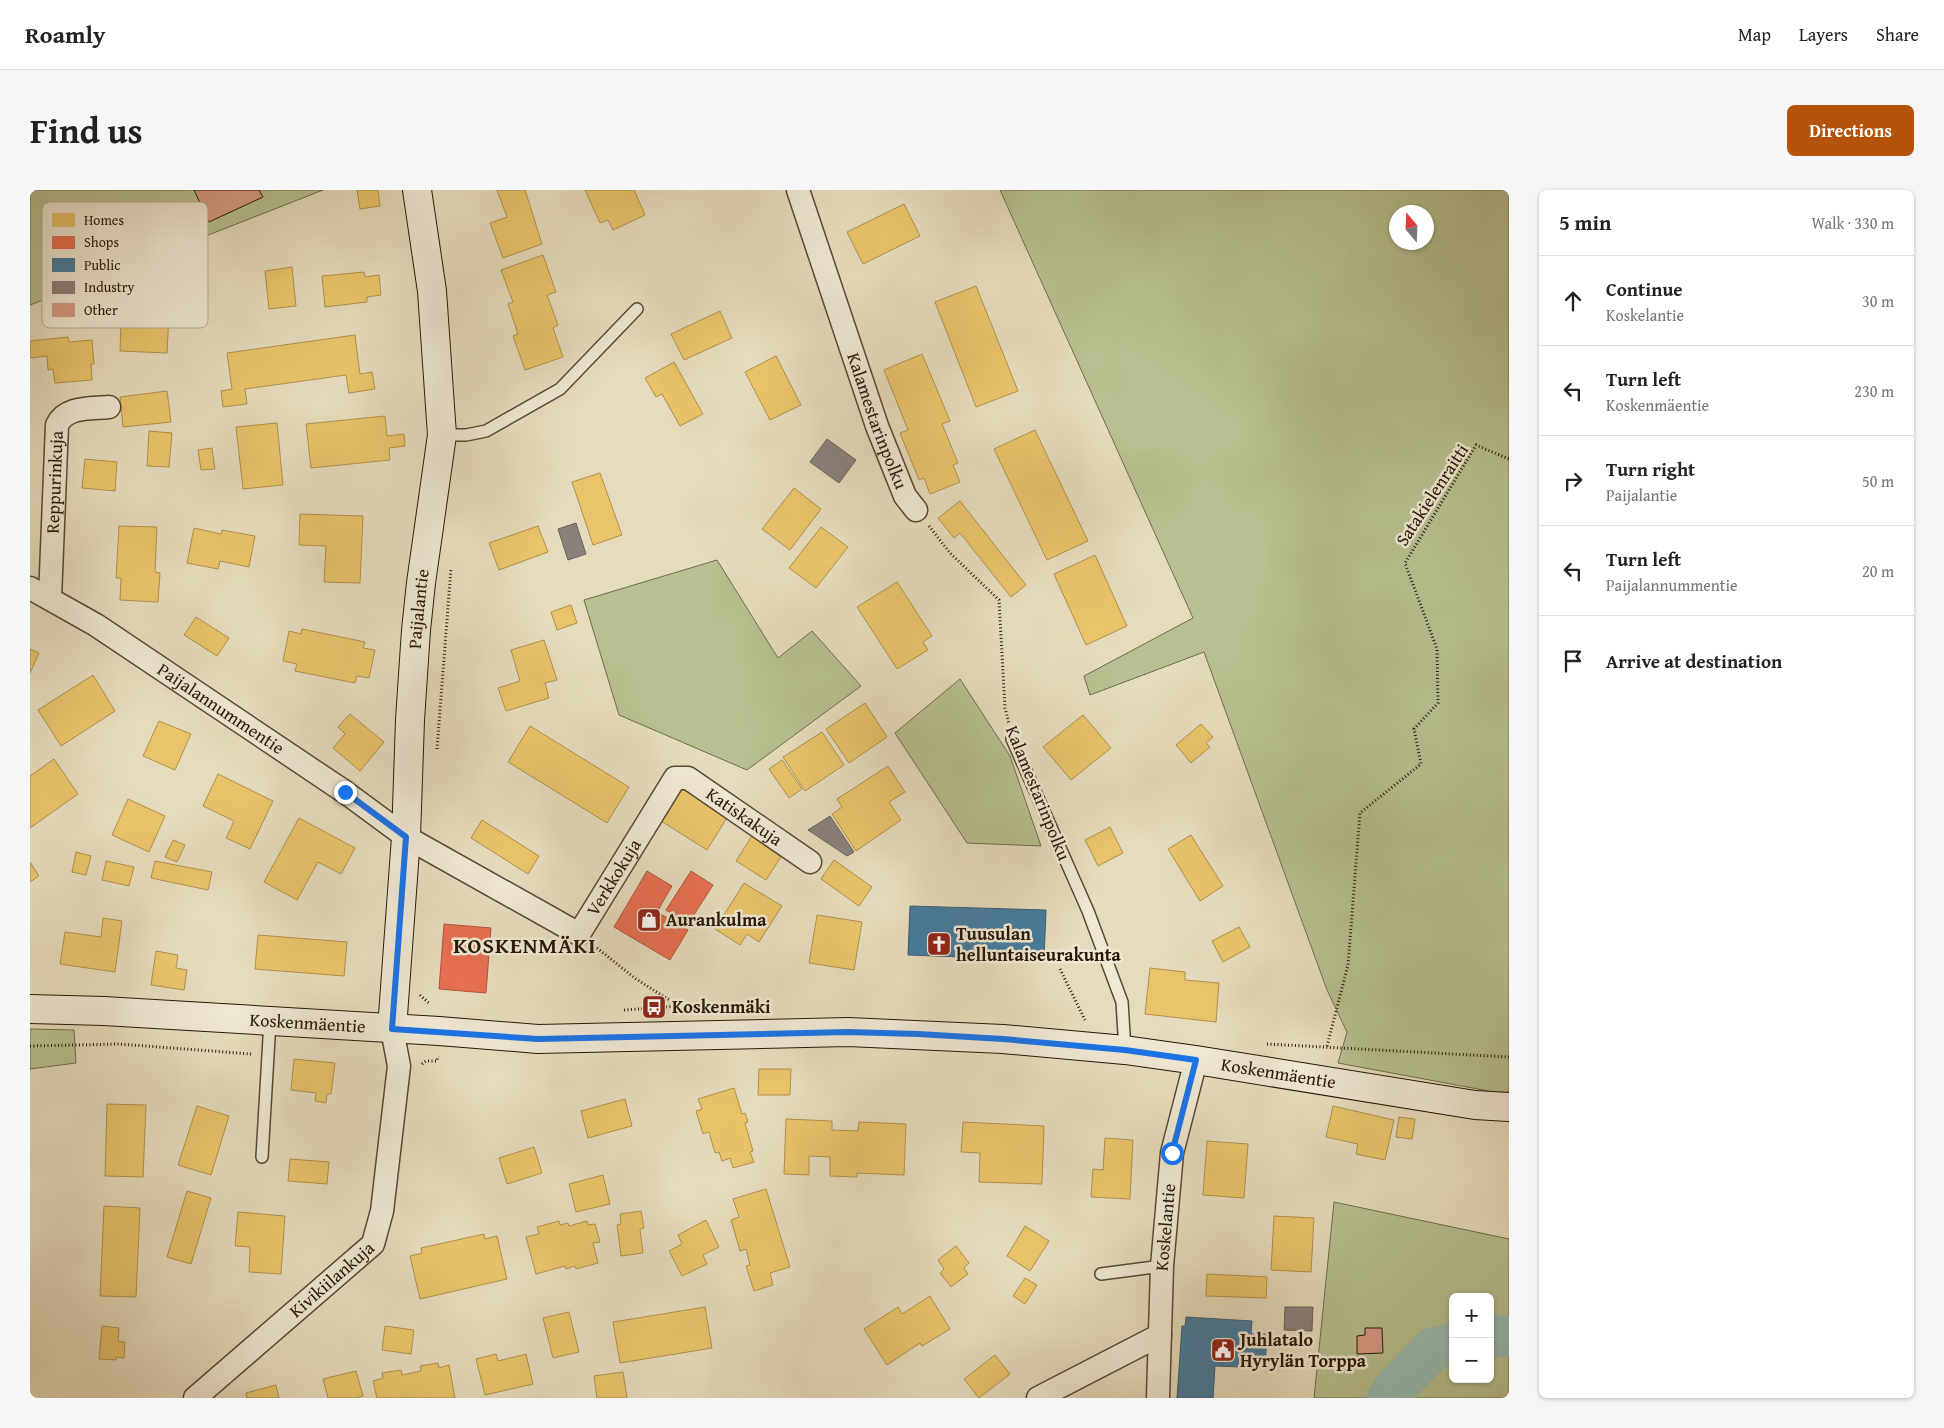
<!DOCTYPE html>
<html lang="en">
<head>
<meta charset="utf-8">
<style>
  :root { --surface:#fff; --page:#f6f6f6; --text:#222; --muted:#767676; --line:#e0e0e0; --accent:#b45309 }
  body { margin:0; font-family:"Gentium Book Plus",serif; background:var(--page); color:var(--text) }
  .controls { position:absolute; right:15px; bottom:15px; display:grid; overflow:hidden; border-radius:8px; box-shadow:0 1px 4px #0004 }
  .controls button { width:45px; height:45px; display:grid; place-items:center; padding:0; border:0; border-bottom:1px solid var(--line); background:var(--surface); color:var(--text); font:25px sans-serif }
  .compass { position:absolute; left:1359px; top:15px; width:45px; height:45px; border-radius:50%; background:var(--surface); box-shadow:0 1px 4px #0004; rotate:341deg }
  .stop { position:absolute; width:15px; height:15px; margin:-11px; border:4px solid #1a73e8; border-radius:50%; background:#fff }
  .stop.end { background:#1a73e8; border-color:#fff; box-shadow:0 1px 5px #0008 }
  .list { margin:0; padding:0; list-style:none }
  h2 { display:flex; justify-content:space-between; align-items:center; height:65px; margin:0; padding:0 20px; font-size:21px }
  h2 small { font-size:16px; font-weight:400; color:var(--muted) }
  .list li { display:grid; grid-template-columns:32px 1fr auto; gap:15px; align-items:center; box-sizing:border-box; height:90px; padding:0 20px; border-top:1px solid var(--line) }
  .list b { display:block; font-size:19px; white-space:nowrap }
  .list p { margin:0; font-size:16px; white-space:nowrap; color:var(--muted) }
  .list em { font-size:16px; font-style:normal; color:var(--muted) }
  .icon { flex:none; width:28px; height:28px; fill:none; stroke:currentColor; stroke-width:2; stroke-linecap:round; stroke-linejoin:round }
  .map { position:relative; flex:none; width:1479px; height:1208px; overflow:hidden; border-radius:8px }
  header { display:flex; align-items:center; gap:30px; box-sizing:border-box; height:70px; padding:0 25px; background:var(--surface); border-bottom:1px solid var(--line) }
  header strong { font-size:24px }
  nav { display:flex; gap:28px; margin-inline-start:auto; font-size:18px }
  .intro { display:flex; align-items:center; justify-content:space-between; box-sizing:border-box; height:120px; padding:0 30px }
  h1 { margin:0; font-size:35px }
  .button { padding:12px 22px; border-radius:8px; background:var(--accent); color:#fff; font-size:18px; font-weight:700 }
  main { display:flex; gap:30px; padding:0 30px }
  aside { flex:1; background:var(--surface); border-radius:8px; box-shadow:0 1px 4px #0004 }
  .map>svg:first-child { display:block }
  .green { fill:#b7c090; stroke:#706c4c; fill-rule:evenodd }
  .homes { fill:#e9c46a; stroke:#af904c }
  .shops { fill:#e76f51; stroke:#ae553b }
  .public { fill:#457b9d; stroke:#3c5d70 }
  .industry { fill:#8a817c; stroke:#6d6159 }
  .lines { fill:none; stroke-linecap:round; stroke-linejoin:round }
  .river { stroke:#96bcb0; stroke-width:42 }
  .building { fill:#d79a85; stroke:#281707 }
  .lane-casing { stroke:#584834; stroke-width:14 }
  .street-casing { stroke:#584834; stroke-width:25 }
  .secondary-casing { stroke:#281707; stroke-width:30 }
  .path { stroke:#281707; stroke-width:3; stroke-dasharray:1 2.5; stroke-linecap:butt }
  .lane { stroke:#efe8d4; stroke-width:11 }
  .street { stroke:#efe8d4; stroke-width:22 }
  .secondary { stroke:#efe8d4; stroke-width:28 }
  .route { stroke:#1a73e8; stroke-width:6 }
  .labels { text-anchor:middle; stroke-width:5; stroke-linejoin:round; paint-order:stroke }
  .street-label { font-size:18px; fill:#281707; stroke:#efe8d4 }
  .poi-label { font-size:18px; font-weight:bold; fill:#281707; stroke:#efe8d4; text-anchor:start }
  .district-label { font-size:22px; font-weight:bold; letter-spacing:1px; fill:#281707; stroke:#efe8d4 }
  .key { fill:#efe8d4; stroke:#b3a996; stroke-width:1 }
  .key-label { font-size:14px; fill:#281707 }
</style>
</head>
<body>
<header>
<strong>Roamly</strong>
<nav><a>Map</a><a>Layers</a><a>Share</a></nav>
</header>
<div class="intro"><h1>Find us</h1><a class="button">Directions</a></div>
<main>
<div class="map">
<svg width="1479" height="1208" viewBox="0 0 1479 1208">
  <rect width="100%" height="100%" fill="#e6dcbd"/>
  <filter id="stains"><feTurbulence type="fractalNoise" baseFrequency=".004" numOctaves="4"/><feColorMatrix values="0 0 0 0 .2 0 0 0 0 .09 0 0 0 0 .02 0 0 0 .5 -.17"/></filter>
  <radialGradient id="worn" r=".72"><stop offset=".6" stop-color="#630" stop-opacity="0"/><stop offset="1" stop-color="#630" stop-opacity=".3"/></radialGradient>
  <!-- green -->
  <g class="green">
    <polygon points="0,0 293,0 0,115"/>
    <path d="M970,0H1479V902H1464L1308,873L1317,842L1297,800L1174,462L1060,505L1054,486L1163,428ZM1366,22H1396V52H1366Z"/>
    <polygon points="687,370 748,468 782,441 831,496 717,580 589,525 554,410"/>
    <polygon points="930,489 980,566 1011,656 937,653 865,543"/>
    <polygon points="0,839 44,840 46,873 0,879"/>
    <path d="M1304,1012L1479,1049V1208H1284ZM1423,1107H1460V1189H1423Z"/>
  </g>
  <!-- homes -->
  <g class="homes">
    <polygon points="327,0 348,0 350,16 330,19"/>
    <polygon points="467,0 495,0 512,54 473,68 460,33 477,27"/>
    <polygon points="555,0 604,0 615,25 583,40 578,30 570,33"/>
    <polygon points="874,14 890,46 833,74 817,42"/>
    <polygon points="513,65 526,102 517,105 528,135 523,138 533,167 495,180 483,146 488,144 478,114 483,112 471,80"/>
    <polygon points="262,77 266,116 239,119 235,81"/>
    <polygon points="334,82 335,87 349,85 351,105 337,107 337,112 295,117 292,86"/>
    <polygon points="946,96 988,201 946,217 905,112"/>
    <polygon points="92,103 140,105 137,163 90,161"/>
    <polygon points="690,121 702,148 654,170 641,144"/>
    <polygon points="325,145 330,184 342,182 345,199 319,203 316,185 215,199 217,214 193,217 191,201 202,199 197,163"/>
    <polygon points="38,147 39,152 62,150 64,174 61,174 62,190 25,193 23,179 18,180 17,166 0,168 0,151"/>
    <polygon points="892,164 920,231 912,234 928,273 923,275 930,292 900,304 894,288 889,290 870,243 878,240 854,180"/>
    <polygon points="746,166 771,215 740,230 715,182"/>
    <polygon points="644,172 673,224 650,236 632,204 626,207 615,188"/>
    <polygon points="137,201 141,232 93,237 90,207"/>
    <polygon points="355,226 357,246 374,244 375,256 359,258 360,270 281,278 276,234"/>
    <polygon points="247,233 253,295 213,299 206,237"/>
    <polygon points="1005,240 1058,351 1017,370 964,259"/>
    <polygon points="119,241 142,243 139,277 117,276"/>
    <polygon points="182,258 185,279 171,280 168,260"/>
    <polygon points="55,269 87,272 85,301 52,298"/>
    <polygon points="570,283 592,345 563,355 542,292"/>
    <polygon points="764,298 791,319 760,360 732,339"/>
    <polygon points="930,311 996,395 981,407 930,343 924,348 908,328"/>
    <polygon points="270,324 333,326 330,393 294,392 296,356 269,355"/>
    <polygon points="89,336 127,337 125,382 130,383 128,412 90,410 91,388 86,388"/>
    <polygon points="508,336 518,362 469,380 459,353"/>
    <polygon points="791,337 818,357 786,398 759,378"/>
    <polygon points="164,338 191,344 192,340 225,346 219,377 190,371 188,379 157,373"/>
    <polygon points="1065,365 1097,436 1056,455 1024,384"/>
    <polygon points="867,392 902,446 893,452 898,460 867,479 827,417"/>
    <polygon points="541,415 547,433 527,440 521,422"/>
    <polygon points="166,427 199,448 187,466 154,445"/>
    <polygon points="272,439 335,452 333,458 345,460 339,488 327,486 325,493 265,481 267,474 253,471 259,441 271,444"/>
    <polygon points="514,450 527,490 515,493 519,508 476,521 468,498 490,491 481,460"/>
    <polygon points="0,459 9,463 0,483"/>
    <polygon points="63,485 85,521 31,556 8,520"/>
    <polygon points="835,513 857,547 819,573 796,539"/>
    <polygon points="320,524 354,552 330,581 303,558 315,544 308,537"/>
    <polygon points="1053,525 1081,558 1041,590 1013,557"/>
    <polygon points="129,531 161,544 145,580 113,566"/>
    <polygon points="1171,534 1183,547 1176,553 1180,557 1161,573 1146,555"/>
    <polygon points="500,536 599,597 577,633 478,572"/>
    <polygon points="792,542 814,575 775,601 753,567"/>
    <polygon points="24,569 48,604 0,638 0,586"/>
    <polygon points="752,570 772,599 759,608 739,579"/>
    <polygon points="858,576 875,602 859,612 871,630 826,661 802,624 812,617 807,609"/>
    <polygon points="188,584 243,611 220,659 196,648 204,631 173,616"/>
    <polygon points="651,598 698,626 677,660 631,631"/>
    <polygon points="98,609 135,626 119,662 82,645"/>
    <polygon points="269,628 325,658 311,684 288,672 267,710 234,692"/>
    <polygon points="452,630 509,666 498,684 441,648"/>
    <polygon points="1080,637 1093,663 1068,676 1055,650"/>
    <polygon points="723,644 753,664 736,690 706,671"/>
    <polygon points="1161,645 1193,696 1170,711 1138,659"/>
    <polygon points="143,650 155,655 147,672 135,667"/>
    <polygon points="46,662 61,666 56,685 42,682"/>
    <polygon points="804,670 842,697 829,716 791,689"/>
    <polygon points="76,671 104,677 99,696 72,690"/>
    <polygon points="125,671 182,682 178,700 121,688"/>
    <polygon points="0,672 9,686 0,692"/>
    <polygon points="714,693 752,716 729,752 717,744 710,755 685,739"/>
    <polygon points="787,725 832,732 824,780 779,773"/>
    <polygon points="73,728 92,731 85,782 30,774 35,742 71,747"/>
    <polygon points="1209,737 1220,757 1193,772 1182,751"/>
    <polygon points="228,745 317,752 314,786 225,779"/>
    <polygon points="126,761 148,765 146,778 157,780 154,800 121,795"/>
    <polygon points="1120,778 1155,782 1155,790 1189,793 1186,832 1115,824"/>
    <polygon points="264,869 305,873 301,904 297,904 296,913 285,911 286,903 261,900"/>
    <polygon points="729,879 761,879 760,905 728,905"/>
    <polygon points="704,898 712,924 715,923 718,932 715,933 723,961 720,962 724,972 703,978 700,968 692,971 689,962 685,963 679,942 673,944 666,921 672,919 668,909"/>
    <polygon points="595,909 602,936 558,948 551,921"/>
    <polygon points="77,914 116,915 113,987 75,986"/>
    <polygon points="167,916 199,926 181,985 148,975"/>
    <polygon points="1303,916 1364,930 1355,970 1326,964 1328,954 1296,947"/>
    <polygon points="1369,927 1385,929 1382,949 1366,947"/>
    <polygon points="756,929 802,931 802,940 828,941 829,932 876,934 874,985 827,983 827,987 800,986 800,967 779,966 779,985 754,984"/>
    <polygon points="933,932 1014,936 1012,994 949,992 950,963 931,962"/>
    <polygon points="1075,948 1103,950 1100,1009 1061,1007 1063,979 1073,980"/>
    <polygon points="1177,951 1218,954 1214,1008 1173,1005"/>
    <polygon points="504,957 512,983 477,994 469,968"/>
    <polygon points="260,969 299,972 297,994 258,991"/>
    <polygon points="573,985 580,1014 546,1022 539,994"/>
    <polygon points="736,999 760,1077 740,1083 743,1095 724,1101 716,1076 720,1075 716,1059 710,1061 701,1030 709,1027 703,1009"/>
    <polygon points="157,1001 181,1008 161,1074 137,1067"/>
    <polygon points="74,1016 110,1018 106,1107 70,1106"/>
    <polygon points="611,1021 614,1038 610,1039 613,1063 591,1066 587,1035 591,1034 590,1024"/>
    <polygon points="208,1022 255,1026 251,1084 219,1082 220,1057 205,1056"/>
    <polygon points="1244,1026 1284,1028 1281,1082 1241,1080"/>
    <polygon points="676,1030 689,1057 673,1065 677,1074 652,1086 639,1061 652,1054 648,1045"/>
    <polygon points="529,1031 530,1035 538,1033 539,1036 557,1031 558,1035 565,1034 570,1052 563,1053 568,1073 546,1079 545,1076 536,1079 535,1076 506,1084 496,1047 509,1044 507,1037"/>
    <polygon points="995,1036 1019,1051 1000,1081 977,1066"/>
    <polygon points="454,1044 455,1049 467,1046 477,1089 390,1109 380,1066 392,1063 391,1058"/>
    <polygon points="926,1056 939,1073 934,1078 938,1084 921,1097 910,1083 914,1079 908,1070"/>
    <polygon points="1177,1084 1237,1087 1236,1108 1176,1106"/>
    <polygon points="995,1088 1007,1095 995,1114 983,1106"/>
    <polygon points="900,1106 920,1139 892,1156 890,1153 857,1175 834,1139 868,1117 872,1124"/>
    <polygon points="675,1117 682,1158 590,1173 583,1132"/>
    <polygon points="539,1122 549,1162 523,1168 513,1128"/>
    <polygon points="72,1136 89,1138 88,1152 95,1152 94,1168 86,1167 86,1170 69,1169"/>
    <polygon points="355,1136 384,1140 381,1164 352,1160"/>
    <polygon points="466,1164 468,1171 496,1164 503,1194 455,1205 446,1169"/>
    <polygon points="965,1165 980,1184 949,1208 934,1189"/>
    <polygon points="408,1173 409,1178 419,1175 425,1208 347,1208 343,1191 353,1188 352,1183 371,1180 372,1185 391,1181 390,1176"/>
    <polygon points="326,1181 333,1206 326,1208 298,1208 293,1189"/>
    <polygon points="593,1182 597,1208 567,1208 564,1186"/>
    <polygon points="246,1195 249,1208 217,1208 216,1203"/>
  </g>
  <!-- shops -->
  <g class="shops">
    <polygon points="617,681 642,696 627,722 658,740 640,770 584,737"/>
    <polygon points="661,681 683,695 658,734 636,720"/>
    <polygon points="414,734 461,738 456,803 409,799"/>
  </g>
  <!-- public -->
  <g class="public">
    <polygon points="880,716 1016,720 1014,770 878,765"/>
    <polygon points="1156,1127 1222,1131 1221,1144 1237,1144 1235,1178 1185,1176 1183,1208 1147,1208 1152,1136 1155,1136"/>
  </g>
  <!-- industry -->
  <g class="industry">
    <polygon points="797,249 826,270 809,293 780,272"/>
    <polygon points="546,333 556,364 538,370 528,339"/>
    <polygon points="800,626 824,662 817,666 778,640"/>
    <polygon points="1255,1117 1283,1117 1282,1141 1254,1140"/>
  </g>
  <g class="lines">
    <!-- river -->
    <g class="river">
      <polyline points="1460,1146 1479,1146"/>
      <polyline points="1358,1208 1364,1199 1404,1158 1423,1154"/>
    </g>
  </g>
  <!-- building -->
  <g class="building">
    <polygon points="164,0 229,0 233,7 179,32"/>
    <polygon points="1335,1138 1352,1138 1353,1163 1327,1164 1327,1146 1335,1145"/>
  </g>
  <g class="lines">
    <defs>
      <g id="lane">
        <polyline points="412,245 436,245 456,241 530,199 607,119"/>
        <polyline points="982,549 1058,721 1092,812 1095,860"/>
        <polyline points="232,967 240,831"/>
        <polyline points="1071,1084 1132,1076"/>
      </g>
      <g id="street">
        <path id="s1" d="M768,0L847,236L875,306L886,320"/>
        <path id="s2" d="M0,398L66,435L315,602L376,647L549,744L645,588H658L780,672"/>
        <path id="s3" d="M20,408L27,235C36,216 60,219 79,217"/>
        <path id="s4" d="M165,1208L343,1054L352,1021L369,876L362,839"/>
        <polyline points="1008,1208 1130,1145"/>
        <path id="s5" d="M1128,1208L1132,1076L1142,963L1166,870"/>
      </g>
      <g id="secondary">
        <path id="s6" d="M0,819L74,821L409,841L508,849L818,842L973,849L1095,860L1166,870L1445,915L1479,917"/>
        <path id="s7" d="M362,839L376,647L380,530L386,440L391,393L412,245L402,101L387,0"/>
      </g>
    </defs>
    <!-- lane casing -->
    <use href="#lane" class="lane-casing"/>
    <!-- street casing -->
    <use href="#street" class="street-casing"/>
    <!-- secondary casing -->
    <use href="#secondary" class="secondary-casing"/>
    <!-- path -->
    <g class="path">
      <polyline points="899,336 920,363 969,410 975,518 979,534"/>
      <polyline points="407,559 421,378"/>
      <polyline points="567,758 606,789 649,816"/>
      <polyline points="1030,779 1055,830"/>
      <polyline points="390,805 400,814"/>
      <polyline points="594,820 649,816 670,818"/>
      <polyline points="1237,854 1479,867"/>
      <polyline points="0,856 89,854 221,864"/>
      <polyline points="1297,856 1318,775 1330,623 1391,574 1384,539 1408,513 1407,459 1375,373 1446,255 1479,269"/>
      <polyline points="392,874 396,871 407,871 408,866"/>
    </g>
    <!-- lane -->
    <use href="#lane" class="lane"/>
    <!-- street -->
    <use href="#street" class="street"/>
    <!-- secondary -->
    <use href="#secondary" class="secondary"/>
  </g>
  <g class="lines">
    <!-- route -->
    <polyline class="route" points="315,602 376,647 362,839 508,849 818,842 888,844 973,849 1095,860 1166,870 1142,963"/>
  </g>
  <!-- icons -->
  <defs>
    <symbol id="shop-square" viewBox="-11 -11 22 22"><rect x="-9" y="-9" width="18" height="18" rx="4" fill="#8f2418" stroke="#efe8d4"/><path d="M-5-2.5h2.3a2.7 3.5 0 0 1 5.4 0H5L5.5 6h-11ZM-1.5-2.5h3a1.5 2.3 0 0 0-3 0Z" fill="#fff"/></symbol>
    <symbol id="church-square" viewBox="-11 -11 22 22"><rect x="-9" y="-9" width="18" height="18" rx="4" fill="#8f2418" stroke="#efe8d4"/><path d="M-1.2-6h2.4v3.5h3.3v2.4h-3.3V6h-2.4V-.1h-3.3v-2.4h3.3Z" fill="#fff"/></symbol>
    <symbol id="bus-square" viewBox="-11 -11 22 22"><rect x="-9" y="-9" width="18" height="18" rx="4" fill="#8f2418" stroke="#efe8d4"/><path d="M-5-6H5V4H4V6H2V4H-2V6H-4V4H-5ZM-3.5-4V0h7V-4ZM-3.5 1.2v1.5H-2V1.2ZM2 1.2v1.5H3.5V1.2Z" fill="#fff"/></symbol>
    <symbol id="civic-square" viewBox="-11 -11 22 22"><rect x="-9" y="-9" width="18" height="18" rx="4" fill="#8f2418" stroke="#efe8d4"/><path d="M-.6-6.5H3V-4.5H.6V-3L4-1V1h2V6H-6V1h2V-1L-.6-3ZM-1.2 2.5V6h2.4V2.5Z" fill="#fff"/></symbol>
  </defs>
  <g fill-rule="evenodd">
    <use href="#shop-square" x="605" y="716" width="28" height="28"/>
    <use href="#church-square" x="895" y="740" width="28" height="28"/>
    <use href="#bus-square" x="610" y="803" width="28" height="28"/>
    <use href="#civic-square" x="1179" y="1146" width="28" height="28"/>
  </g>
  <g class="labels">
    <!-- street labels -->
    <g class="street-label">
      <text dy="6" stroke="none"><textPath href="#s1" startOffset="244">Kalamestarinpolku</textPath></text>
      <text dy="6" stroke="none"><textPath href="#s3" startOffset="116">Reppurinkuja</textPath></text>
      <text transform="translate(1402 305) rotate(-57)" y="6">Satakielenraitti</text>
      <text dy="6" stroke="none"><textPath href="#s7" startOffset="421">Paijalantie</textPath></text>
      <text dy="6" stroke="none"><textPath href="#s2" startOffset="226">Paijalannummentie</textPath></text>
      <text transform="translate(1008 603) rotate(68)" y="6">Kalamestarinpolku</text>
      <text dy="6" stroke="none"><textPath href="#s2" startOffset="914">Katiskakuja</textPath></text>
      <text dy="6" stroke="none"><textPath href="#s2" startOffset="716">Verkkokuja</textPath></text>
      <text dy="6" stroke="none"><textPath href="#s6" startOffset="278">Koskenmäentie</textPath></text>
      <text dy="6" stroke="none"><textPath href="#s6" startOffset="1252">Koskenmäentie</textPath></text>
      <text dy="6" stroke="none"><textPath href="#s5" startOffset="171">Koskelantie</textPath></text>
      <text dy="6" stroke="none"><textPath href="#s4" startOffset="181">Kivikiilankuja</textPath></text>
    </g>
    <!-- poi labels -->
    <g class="poi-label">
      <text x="636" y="736">Aurankulma</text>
      <text x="926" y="750">Tuusulan<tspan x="926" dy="21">helluntaiseurakunta</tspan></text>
      <text x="642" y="823">Koskenmäki</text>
      <text x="1210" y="1156">Juhlatalo<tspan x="1210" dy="21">Hyrylän Torppa</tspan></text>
    </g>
    <!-- district labels -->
    <g class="district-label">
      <text x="495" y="763">KOSKENMÄKI</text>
    </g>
  </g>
  <!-- legend -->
  <rect x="12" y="12" width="166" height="126" rx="8" class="key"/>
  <rect x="22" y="23" width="23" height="14" fill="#e9c46a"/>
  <rect x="22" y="46" width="23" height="13" fill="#e76f51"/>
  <rect x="22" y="68" width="23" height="14" fill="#457b9d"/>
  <rect x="22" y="91" width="23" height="13" fill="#8a817c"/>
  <rect x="22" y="113" width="23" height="14" fill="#d79a85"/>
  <g class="key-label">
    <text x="54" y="35">Homes</text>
    <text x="54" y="57">Shops</text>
    <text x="54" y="80">Public</text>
    <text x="54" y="102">Industry</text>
    <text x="54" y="125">Other</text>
  </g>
  <rect width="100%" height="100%" filter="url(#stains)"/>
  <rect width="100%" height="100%" fill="url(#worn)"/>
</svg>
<div class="controls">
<button>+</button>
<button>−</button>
</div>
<svg class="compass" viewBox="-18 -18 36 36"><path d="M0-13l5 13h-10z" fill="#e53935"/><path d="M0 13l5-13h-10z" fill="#767676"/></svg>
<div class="stop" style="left:1142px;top:963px"></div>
<div class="stop end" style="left:315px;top:602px"></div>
</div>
<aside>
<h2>5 min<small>Walk · 330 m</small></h2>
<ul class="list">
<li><svg class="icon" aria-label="ahead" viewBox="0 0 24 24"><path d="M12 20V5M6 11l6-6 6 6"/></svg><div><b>Continue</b><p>Koskelantie</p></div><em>30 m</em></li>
<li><svg class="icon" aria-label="left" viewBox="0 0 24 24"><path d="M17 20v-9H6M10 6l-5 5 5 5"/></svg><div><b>Turn left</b><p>Koskenmäentie</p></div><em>230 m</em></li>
<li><svg class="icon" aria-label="right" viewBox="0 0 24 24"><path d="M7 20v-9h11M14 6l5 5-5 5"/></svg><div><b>Turn right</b><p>Paijalantie</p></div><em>50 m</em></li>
<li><svg class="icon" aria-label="left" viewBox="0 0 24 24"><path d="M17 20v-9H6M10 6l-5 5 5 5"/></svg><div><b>Turn left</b><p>Paijalannummentie</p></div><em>20 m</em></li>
<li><svg class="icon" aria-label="arrive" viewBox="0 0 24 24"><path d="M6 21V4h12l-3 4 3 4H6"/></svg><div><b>Arrive at destination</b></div></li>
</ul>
</aside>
</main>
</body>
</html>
